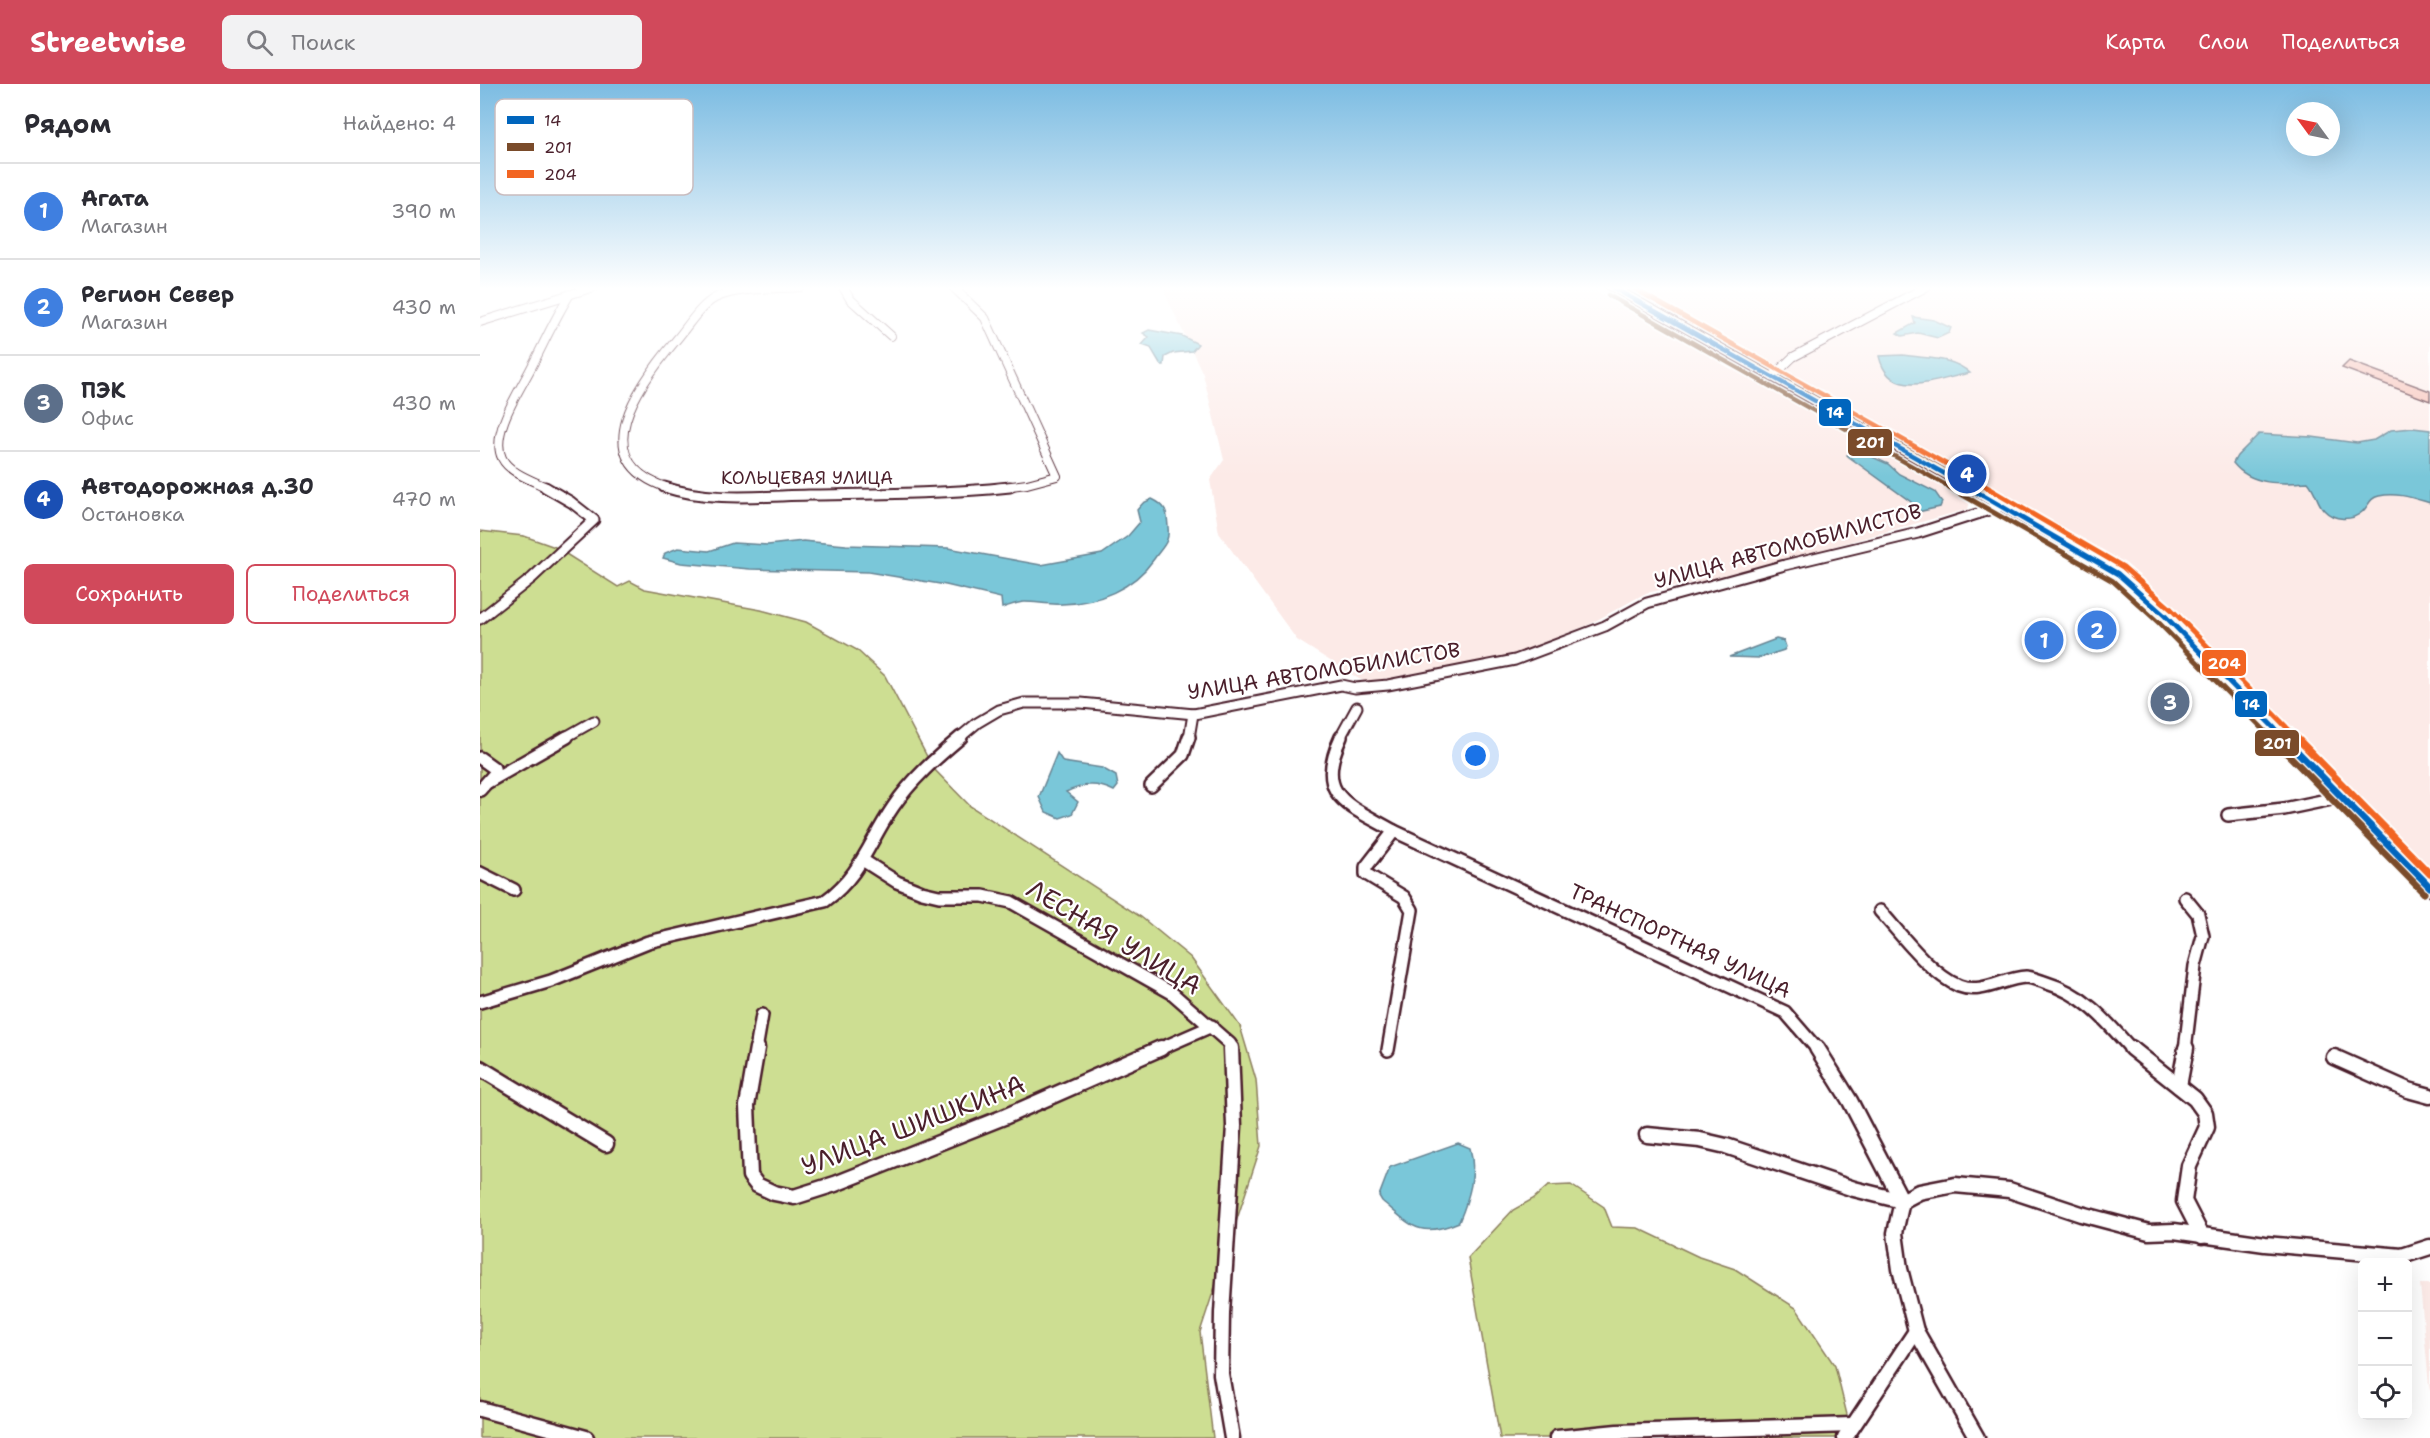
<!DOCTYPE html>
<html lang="ru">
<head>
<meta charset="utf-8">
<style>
  :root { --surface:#fff; --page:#f2f2f3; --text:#2b2b33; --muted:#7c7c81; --line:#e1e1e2; --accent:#d1495b }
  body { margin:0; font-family:"Shantell Sans",sans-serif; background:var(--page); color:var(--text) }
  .controls { position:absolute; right:18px; bottom:18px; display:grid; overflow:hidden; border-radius:9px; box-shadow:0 6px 24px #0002 }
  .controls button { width:54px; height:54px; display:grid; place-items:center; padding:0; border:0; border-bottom:2px solid var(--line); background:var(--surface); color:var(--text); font:30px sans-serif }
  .compass { position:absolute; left:1806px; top:18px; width:54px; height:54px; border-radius:50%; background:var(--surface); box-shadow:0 6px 24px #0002; rotate:303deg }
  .you { position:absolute; left:996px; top:672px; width:21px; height:21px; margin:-15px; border:4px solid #fff; border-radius:50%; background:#1a73e8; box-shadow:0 0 0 9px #1a73e833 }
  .badge { display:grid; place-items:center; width:39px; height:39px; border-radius:50%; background:var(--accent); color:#fff; font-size:20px; font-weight:700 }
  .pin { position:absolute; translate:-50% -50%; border:3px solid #fff; box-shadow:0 2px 6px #0006 }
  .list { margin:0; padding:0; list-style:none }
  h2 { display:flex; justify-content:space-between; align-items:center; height:78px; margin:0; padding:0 24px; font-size:26px }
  h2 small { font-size:20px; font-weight:400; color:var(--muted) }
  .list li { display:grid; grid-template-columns:39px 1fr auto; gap:18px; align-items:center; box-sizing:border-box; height:96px; padding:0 24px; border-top:2px solid var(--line) }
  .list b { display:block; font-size:22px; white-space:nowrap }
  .list p { margin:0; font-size:20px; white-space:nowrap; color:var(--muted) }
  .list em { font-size:20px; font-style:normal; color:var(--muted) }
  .actions { display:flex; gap:12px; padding:18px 24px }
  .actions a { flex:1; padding:14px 0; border:2px solid var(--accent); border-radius:9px; text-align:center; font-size:21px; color:var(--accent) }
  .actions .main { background:var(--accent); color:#fff }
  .icon { flex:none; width:33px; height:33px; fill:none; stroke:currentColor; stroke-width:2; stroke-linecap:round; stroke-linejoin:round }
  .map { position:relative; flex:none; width:1950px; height:1354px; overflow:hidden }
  header { display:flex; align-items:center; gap:36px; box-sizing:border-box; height:84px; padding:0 30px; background:var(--accent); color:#fff }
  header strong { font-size:28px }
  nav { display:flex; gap:33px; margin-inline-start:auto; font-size:21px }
  .search { width:420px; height:54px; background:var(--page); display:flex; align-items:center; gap:15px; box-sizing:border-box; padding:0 21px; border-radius:9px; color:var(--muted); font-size:22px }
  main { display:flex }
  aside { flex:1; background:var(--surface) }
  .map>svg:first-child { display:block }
  .built { fill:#fceae7 }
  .green { fill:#cdde92; stroke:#8c7e5e; stroke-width:1.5 }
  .water { fill:#7ac7d9; stroke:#678493; stroke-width:1.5 }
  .building { fill:#f5baaf; stroke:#4a1f2b; stroke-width:1.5 }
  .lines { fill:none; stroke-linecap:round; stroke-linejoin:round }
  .street-far3-casing { stroke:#4a1f2b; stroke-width:10 }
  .street-far2-casing { stroke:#4a1f2b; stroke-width:13 }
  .street-far1-casing { stroke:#4a1f2b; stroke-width:16 }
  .street-casing { stroke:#4a1f2b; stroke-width:19 }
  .primary-casing { stroke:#4a1f2b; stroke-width:5 }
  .street-far3 { stroke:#fff; stroke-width:8 }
  .street-far2 { stroke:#fff; stroke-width:9 }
  .street-far1 { stroke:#fff; stroke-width:11 }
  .street { stroke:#fff; stroke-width:14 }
  .primary { fill:#fddcac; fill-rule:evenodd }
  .bus-1-far2-casing { stroke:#fff; stroke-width:8 }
  .bus-1-far1-casing { stroke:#fff; stroke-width:9 }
  .bus-1-casing { stroke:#fff; stroke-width:11 }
  .bus-2-far2-casing { stroke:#fff; stroke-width:8 }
  .bus-2-far1-casing { stroke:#fff; stroke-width:9 }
  .bus-2-casing { stroke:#fff; stroke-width:11 }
  .bus-3-far2-casing { stroke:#fff; stroke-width:8 }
  .bus-3-far1-casing { stroke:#fff; stroke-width:9 }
  .bus-3-casing { stroke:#fff; stroke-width:11 }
  .bus-1-far2 { stroke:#0065bd; stroke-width:4.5 }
  .bus-1-far1 { stroke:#0065bd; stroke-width:5 }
  .bus-1 { stroke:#0065bd; stroke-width:7 }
  .bus-2-far2 { stroke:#7a4b2a; stroke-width:4.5 }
  .bus-2-far1 { stroke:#7a4b2a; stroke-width:5 }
  .bus-2 { stroke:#7a4b2a; stroke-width:7 }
  .bus-3-far2 { stroke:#f26522; stroke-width:4.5 }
  .bus-3-far1 { stroke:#f26522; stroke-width:5 }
  .bus-3 { stroke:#f26522; stroke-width:7 }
  .labels { text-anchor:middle; stroke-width:4.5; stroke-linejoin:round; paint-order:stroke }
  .far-street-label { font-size:18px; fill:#4a1f2b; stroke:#fff }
  .street-label { font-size:21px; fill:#4a1f2b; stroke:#fff }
  .near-street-label { font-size:26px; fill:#4a1f2b; stroke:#fff }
  .key { fill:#fff; stroke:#c9bcbf; stroke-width:1.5 }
  .key-label { font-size:16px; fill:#4a1f2b }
  .line-badge { stroke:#fff; stroke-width:2 }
  .badge-label { font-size:16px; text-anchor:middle; font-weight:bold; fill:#fff }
</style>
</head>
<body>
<header>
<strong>Streetwise</strong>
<div class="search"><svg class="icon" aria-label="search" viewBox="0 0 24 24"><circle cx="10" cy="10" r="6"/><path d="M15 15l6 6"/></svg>Поиск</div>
<nav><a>Карта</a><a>Слои</a><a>Поделиться</a></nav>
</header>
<main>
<aside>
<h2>Рядом<small>Найдено: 4</small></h2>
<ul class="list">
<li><span class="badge" style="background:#3f7fe0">1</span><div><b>Агата</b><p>Магазин</p></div><em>390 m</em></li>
<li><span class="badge" style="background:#3f7fe0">2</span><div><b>Регион Север</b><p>Магазин</p></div><em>430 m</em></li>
<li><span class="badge" style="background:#5c6f8a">3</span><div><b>ПЭК</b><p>Офис</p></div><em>430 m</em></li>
<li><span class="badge" style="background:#1a4fb4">4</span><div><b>Автодорожная д.30</b><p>Остановка</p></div><em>470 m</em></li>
</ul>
<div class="actions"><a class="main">Сохранить</a><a>Поделиться</a></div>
</aside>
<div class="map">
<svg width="1950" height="1354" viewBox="0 0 1950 1354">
  <rect width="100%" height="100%" fill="#fff"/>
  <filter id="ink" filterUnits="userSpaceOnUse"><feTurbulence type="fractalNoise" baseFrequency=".0167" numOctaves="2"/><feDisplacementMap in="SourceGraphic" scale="12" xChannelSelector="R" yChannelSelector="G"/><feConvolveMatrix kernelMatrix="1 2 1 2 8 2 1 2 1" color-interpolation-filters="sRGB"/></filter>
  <g filter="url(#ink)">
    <!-- built -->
    <g class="built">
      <polygon points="682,203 1108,203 1490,417 1488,425 1250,491 1166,509 1108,541 1032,571 887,598 879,595 817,556 739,449 730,396 744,376 723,290"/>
      <polygon points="1145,203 1950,203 1950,790 1672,507 1642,482 1547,426"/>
      <polygon points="1940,1200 1950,1200 1950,1308 1949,1302"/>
    </g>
    <!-- green -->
    <g class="green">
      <polygon points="0,447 44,452 75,463 138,503 150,497 165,505 281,526 326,538 377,566 405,592 453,684 490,722 661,833 711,874 760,942 776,996 781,1062 720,1248 733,1354 0,1354"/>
      <polygon points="1091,1101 1124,1123 1132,1143 1158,1144 1219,1173 1255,1185 1316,1224 1355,1282 1371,1347 1364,1354 1020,1354 988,1174 1033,1126 1053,1115 1068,1102"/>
    </g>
    <!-- water -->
    <g class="water">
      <polygon points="1433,233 1454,236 1471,244 1469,249 1458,254 1438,249 1422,252 1417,249 1435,239"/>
      <polygon points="669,246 702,252 718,260 712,267 693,269 685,273 684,281 681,281 671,264 662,261 669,253 663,249"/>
      <path d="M1423,271C1447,275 1471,272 1490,289C1459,294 1410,319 1399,272Z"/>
      <path d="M1933,344L1950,346V419C1933,414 1917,408 1899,412C1889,414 1889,422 1882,428C1872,437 1854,437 1844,426C1837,419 1836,407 1828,398C1802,400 1771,402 1753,379L1757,372L1779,350L1832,353L1877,359L1894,356L1911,346Z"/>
      <polygon points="1370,370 1388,371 1408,380 1419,390 1455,408 1462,418 1460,423 1433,429 1431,418 1369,373 1367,371"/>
      <path d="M672,415C687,422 687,428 688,443C690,459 682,463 674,475C653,505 618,519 582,520C569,521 557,518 545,518C537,518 529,522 522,524L521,514L466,501L388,488L270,485L201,479L183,474L185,469L198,464L229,467L253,459L288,461L323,457L366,461L468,464L561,481L622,470L648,452L660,438L657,426L663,419Z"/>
      <polygon points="1296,555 1304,557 1306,563 1304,566 1280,574 1249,573"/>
      <path d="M577,669L583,678L622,684L636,692L638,702L634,707C615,698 604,700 586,708L598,718L592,730L580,734L566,728L559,713Z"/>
      <path d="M978,1059L990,1064C997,1089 989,1114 979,1138C939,1155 932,1142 902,1117L899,1112L910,1083Z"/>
    </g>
    <!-- building -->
    <polygon class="building" points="1869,277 1950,307 1950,317 1862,284"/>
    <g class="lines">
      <defs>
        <g id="street-far3">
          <polyline points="363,203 370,215 411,252"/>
          <polyline points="473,203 505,234 577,392 547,400 516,404"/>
          <polyline points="0,238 114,203"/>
          <polyline points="1292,293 1313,273 1446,203"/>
          <path d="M68,404C54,397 29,389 22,374C10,349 40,306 51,284C64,259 75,234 90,210"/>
          <path d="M188,404C102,376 160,299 197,255C208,242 220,222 235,214C256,203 297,205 321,203"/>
        </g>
        <g id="street-far2">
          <path d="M184,403C230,418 281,412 329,411C396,410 463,410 530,403"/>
          <polyline points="0,535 52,494 114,436 91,418 65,403"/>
          <polyline points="84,654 114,637"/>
          <polyline points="479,654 497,639 519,626 544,619 601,619 714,630 861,601 875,604 908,601 1035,576 1125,542 1167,519 1305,481 1438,449 1522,422"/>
          <polyline points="709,654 713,630"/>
          <polyline points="860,654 877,623"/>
        </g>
        <g id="street-far1">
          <path d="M861,653C833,713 869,721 914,747L1305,928L1338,966"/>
          <polyline points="0,674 14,684 15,689 0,706"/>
          <polyline points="8,698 87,653"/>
          <polyline points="671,702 703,671 709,653"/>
          <polyline points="1748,731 1804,725 1861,713"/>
          <polyline points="384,777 417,798 442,808 459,812 503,812 531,818 692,909 750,960 751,966"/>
          <polyline points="0,789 34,806"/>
          <polyline points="1705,814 1718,830 1723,852 1715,882 1705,966"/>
          <path d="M1400,827C1421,850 1450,890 1479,902C1502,911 1523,894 1546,893C1551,893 1558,896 1564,898C1604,910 1625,935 1652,966"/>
          <path d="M0,918L71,897L168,858L345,817C381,791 389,758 413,723C431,696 456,674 481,653"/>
          <polyline points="276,966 282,931"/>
          <polyline points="677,966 732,942"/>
          <polyline points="908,966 932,826 924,813 886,790 886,783 914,747"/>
        </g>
        <g id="street">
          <polyline points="277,964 267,1022 270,1092 277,1101 294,1109 314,1113 355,1100 524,1033 681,964"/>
          <polyline points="751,964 754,1042 742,1229 741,1290 752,1354"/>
          <polyline points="1337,964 1370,1017 1422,1117"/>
          <polyline points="1651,964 1715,1015 1725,1029 1727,1043 1709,1082 1704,1117 1722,1152"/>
          <polyline points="1854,973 1928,1006 1950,1012"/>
          <polyline points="0,984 126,1060"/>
          <polyline points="1699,1002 1706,964"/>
          <polyline points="1167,1051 1220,1056 1246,1062 1374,1105 1422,1117"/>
          <polyline points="0,1325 106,1354"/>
          <polyline points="1077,1354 1137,1348 1372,1341"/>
          <polyline points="1365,1354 1436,1247"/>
          <polyline points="1497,1354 1436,1247 1420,1185 1415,1149 1422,1117 1439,1108 1475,1101 1529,1106 1601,1130 1669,1148 1694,1147 1785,1160 1922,1172 1950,1163"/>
        </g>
        <polygon id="primary" points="1127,203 1140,203 1586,452 1643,487 1690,528 1950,791 1950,811 1944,808 1680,536 1633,493 1576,458"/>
      </defs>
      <!-- street-far3 casing -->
      <use href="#street-far3" class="street-far3-casing"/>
      <!-- street-far2 casing -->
      <use href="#street-far2" class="street-far2-casing"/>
      <!-- street-far1 casing -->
      <use href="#street-far1" class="street-far1-casing"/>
      <!-- street casing -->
      <use href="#street" class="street-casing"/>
      <!-- primary casing -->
      <use href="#primary" class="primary-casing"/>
      <!-- street-far3 -->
      <use href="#street-far3" class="street-far3"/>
      <!-- street-far2 -->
      <use href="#street-far2" class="street-far2"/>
      <!-- street-far1 -->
      <use href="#street-far1" class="street-far1"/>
      <!-- street -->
      <use href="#street" class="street"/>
      <!-- primary -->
      <use href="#primary" class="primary"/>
      <defs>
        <polyline id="bus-1-far2" points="1132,203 1490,404"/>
        <polyline id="bus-1-far1" points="1488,403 1638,490 1685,532 1804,654"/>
        <polyline id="bus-1" points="1803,653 1950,803"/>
        <polyline id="bus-2-far2" points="1128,211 1471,404"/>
        <polyline id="bus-2-far1" points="1469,403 1633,497 1679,539 1792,654"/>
        <polyline id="bus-2" points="1791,653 1944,809"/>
        <polyline id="bus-3-far2" points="1151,203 1509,404"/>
        <polyline id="bus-3-far1" points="1506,403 1643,483 1691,525 1817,654"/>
        <polyline id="bus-3" points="1816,653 1950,790"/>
      </defs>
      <!-- bus-1-far2 casing -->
      <use href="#bus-1-far2" class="bus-1-far2-casing"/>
      <!-- bus-1-far1 casing -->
      <use href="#bus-1-far1" class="bus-1-far1-casing"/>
      <!-- bus-1 casing -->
      <use href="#bus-1" class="bus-1-casing"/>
      <!-- bus-2-far2 casing -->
      <use href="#bus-2-far2" class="bus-2-far2-casing"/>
      <!-- bus-2-far1 casing -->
      <use href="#bus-2-far1" class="bus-2-far1-casing"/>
      <!-- bus-2 casing -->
      <use href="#bus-2" class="bus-2-casing"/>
      <!-- bus-3-far2 casing -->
      <use href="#bus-3-far2" class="bus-3-far2-casing"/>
      <!-- bus-3-far1 casing -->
      <use href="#bus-3-far1" class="bus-3-far1-casing"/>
      <!-- bus-3 casing -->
      <use href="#bus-3" class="bus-3-casing"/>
      <!-- bus-1-far2 -->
      <use href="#bus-1-far2" class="bus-1-far2"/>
      <!-- bus-1-far1 -->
      <use href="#bus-1-far1" class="bus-1-far1"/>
      <!-- bus-1 -->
      <use href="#bus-1" class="bus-1"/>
      <!-- bus-2-far2 -->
      <use href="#bus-2-far2" class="bus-2-far2"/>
      <!-- bus-2-far1 -->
      <use href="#bus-2-far1" class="bus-2-far1"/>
      <!-- bus-2 -->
      <use href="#bus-2" class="bus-2"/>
      <!-- bus-3-far2 -->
      <use href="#bus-3-far2" class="bus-3-far2"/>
      <!-- bus-3-far1 -->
      <use href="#bus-3-far1" class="bus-3-far1"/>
      <!-- bus-3 -->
      <use href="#bus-3" class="bus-3"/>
    </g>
  </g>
  <!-- sky -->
  <linearGradient id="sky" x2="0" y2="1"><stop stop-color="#7cbce2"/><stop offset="0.52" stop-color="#fff"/><stop offset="1" stop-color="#fff" stop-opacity="0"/></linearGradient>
  <rect width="1950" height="393" fill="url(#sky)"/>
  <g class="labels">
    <!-- far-street labels -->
    <g class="far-street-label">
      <text x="327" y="400">КОЛЬЦЕВАЯ УЛИЦА</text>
    </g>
    <!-- street labels -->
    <g class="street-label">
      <text transform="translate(1308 462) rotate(-15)" y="7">УЛИЦА АВТОМОБИЛИСТОВ</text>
      <text transform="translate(844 587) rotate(-9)" y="7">УЛИЦА АВТОМОБИЛИСТОВ</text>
      <text transform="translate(1200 857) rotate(25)" y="7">ТРАНСПОРТНАЯ УЛИЦА</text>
    </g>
    <!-- near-street labels -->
    <g class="near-street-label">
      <text transform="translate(634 853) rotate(31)" y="9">ЛЕСНАЯ УЛИЦА</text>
      <text transform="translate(433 1041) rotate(-21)" y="9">УЛИЦА ШИШКИНА</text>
    </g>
  </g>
  <!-- legend -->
  <rect x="15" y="15" width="198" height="96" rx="9" class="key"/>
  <rect x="27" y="32" width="27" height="8" fill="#0065bd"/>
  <rect x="27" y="59" width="27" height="8" fill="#7a4b2a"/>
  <rect x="27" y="86" width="27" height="8" fill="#f26522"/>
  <g class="key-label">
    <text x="64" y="42">14</text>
    <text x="64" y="69">201</text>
    <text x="64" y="96">204</text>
  </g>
  <g class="line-badge">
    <rect x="1338" y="314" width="34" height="29" rx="6" fill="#0065bd"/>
    <rect x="1367" y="344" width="46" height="29" rx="6" fill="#7a4b2a"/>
    <rect x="1721" y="565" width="46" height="28" rx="6" fill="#f26522"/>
    <rect x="1754" y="606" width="34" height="28" rx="6" fill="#0065bd"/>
    <rect x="1774" y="645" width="46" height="28" rx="6" fill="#7a4b2a"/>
  </g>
  <g class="badge-label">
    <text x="1355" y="334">14</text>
    <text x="1390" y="364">201</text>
    <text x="1744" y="585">204</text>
    <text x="1771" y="626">14</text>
    <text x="1797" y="665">201</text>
  </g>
</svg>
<div class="controls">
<button>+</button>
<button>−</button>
<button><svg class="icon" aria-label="locate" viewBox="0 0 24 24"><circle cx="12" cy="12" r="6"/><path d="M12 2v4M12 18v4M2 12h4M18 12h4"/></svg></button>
</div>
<svg class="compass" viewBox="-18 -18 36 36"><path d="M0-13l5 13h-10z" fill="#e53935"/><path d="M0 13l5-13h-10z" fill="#7c7c81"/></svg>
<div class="you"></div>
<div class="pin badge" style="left:1564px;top:556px;background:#3f7fe0">1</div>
<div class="pin badge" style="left:1617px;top:546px;background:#3f7fe0">2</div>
<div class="pin badge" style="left:1690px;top:618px;background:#5c6f8a">3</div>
<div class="pin badge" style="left:1487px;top:390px;background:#1a4fb4">4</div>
</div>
</main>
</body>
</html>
